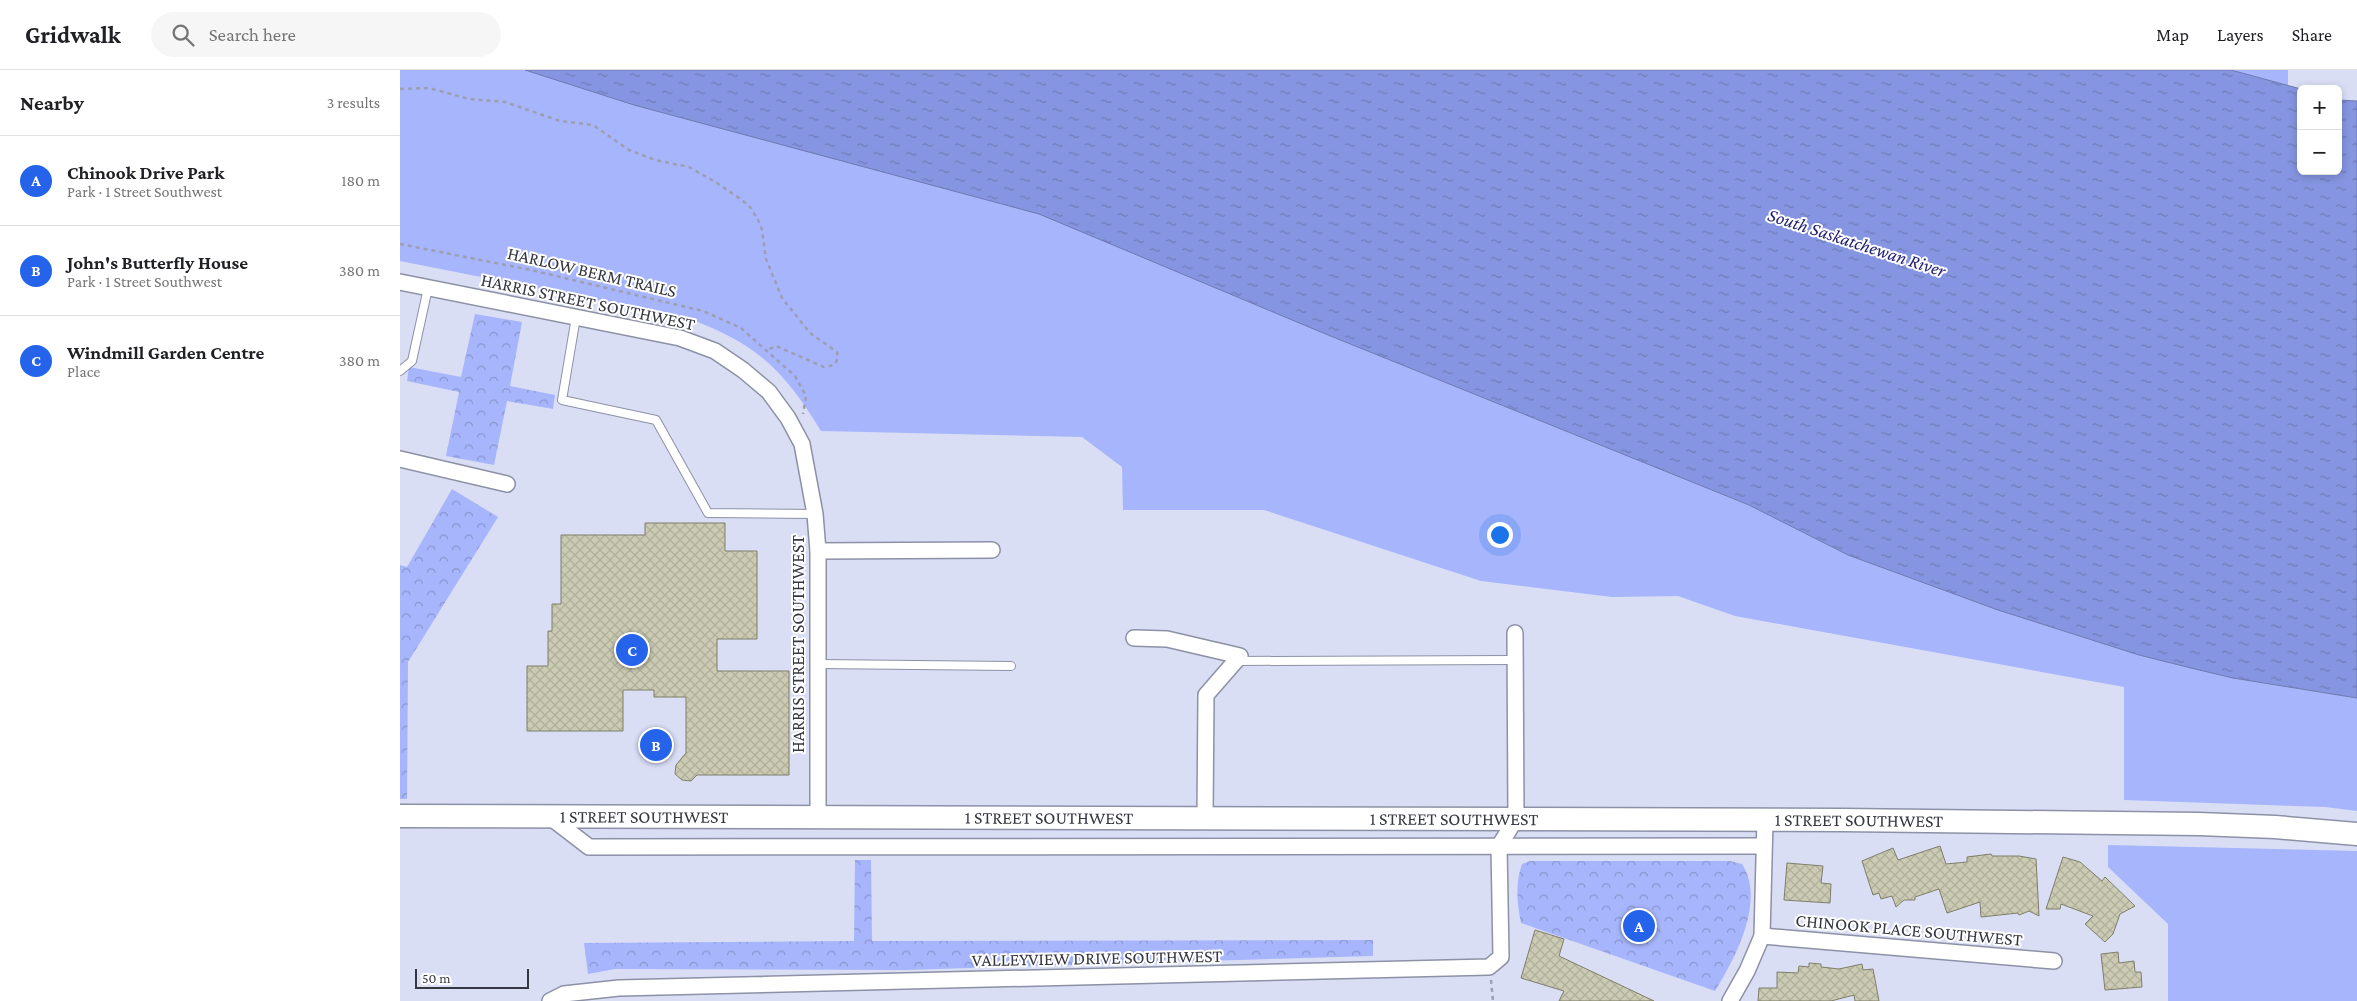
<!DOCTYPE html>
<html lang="en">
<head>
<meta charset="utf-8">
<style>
  :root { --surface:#fff; --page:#f6f6f6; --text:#202124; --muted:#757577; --line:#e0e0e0; --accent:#2563eb }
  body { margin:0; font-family:"Crimson Pro",serif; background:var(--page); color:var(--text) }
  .controls { position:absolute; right:15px; top:15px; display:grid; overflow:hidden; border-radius:8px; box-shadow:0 2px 8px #0003 }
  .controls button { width:45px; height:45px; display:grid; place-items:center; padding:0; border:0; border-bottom:1px solid var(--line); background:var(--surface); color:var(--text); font:25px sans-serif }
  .scale { position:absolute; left:15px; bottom:12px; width:114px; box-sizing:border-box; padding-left:5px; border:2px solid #363841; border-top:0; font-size:14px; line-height:18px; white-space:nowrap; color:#363841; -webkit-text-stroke:4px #fff; paint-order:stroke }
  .you { position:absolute; left:1099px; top:464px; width:18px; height:18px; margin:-12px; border:4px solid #fff; border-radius:50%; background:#1a73e8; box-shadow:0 0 0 8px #1a73e833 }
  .badge { display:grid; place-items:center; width:32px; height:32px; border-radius:50%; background:var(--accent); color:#fff; font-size:16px; font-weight:700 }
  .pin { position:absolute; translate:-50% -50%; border:2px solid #fff; box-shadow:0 1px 5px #0006 }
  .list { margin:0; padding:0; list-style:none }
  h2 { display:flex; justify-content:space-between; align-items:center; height:65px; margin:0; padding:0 20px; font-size:21px }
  h2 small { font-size:16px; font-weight:400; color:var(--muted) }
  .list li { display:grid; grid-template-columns:32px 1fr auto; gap:15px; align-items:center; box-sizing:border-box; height:90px; padding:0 20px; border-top:1px solid var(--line) }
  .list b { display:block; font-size:19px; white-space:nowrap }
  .list p { margin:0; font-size:16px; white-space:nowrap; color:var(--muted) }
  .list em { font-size:16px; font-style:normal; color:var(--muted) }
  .icon { flex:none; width:28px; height:28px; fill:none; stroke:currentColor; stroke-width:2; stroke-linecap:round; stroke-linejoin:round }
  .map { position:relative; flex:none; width:1957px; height:931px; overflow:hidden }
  header { display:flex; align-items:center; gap:30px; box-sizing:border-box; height:70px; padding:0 25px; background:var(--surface); border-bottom:1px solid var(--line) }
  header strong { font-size:24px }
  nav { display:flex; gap:28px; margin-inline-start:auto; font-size:18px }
  .search { width:350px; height:45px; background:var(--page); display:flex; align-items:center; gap:12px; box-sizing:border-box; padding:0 18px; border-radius:28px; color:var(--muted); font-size:19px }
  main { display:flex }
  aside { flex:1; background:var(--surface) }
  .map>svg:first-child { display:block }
  .green { fill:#a7b5fc }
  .park { fill:url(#park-crowns) }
  .water { fill:url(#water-ripples); stroke:#6e79b1 }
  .building { fill:url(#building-cross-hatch); stroke:#7e7e69 }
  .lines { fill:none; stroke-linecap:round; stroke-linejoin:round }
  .lane-casing { stroke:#8c91a5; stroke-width:10 }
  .street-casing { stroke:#8c91a5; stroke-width:18 }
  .secondary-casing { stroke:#8c91a5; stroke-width:25 }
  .path { stroke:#9b9fb0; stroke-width:2.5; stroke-dasharray:4 4; stroke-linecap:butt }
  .lane { stroke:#fff; stroke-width:8 }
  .street { stroke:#fff; stroke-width:15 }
  .secondary { stroke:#fff; stroke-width:22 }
  .labels { text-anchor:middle; stroke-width:4; stroke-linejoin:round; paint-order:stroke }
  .street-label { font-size:18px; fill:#363841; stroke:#fff }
  .water-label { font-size:19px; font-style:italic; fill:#222179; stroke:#fff }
</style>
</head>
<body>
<header>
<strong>Gridwalk</strong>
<div class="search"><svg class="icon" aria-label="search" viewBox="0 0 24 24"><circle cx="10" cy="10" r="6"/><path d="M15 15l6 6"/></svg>Search here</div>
<nav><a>Map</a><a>Layers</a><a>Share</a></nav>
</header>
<main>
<aside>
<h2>Nearby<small>3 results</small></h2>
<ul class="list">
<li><span class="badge">A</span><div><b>Chinook Drive Park</b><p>Park · 1 Street Southwest</p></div><em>180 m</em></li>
<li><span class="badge">B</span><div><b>John's Butterfly House</b><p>Park · 1 Street Southwest</p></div><em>380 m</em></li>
<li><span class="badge">C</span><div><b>Windmill Garden Centre</b><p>Place</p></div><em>380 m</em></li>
</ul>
</aside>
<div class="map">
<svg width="1957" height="931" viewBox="0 0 1957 931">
  <defs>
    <pattern id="park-crowns" width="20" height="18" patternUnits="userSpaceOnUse" patternTransform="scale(1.25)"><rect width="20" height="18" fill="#a7b5fc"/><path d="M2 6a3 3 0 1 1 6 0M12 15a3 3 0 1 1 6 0" fill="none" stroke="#8994ce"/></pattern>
    <pattern id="water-ripples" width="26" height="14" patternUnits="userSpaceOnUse" patternTransform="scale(1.25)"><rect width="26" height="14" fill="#8695e1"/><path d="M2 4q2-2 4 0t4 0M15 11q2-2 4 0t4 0" fill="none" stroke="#6e7bb8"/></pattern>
    <pattern id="building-cross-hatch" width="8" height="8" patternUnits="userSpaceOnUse" patternTransform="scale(1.25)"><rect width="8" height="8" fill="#cbcbb4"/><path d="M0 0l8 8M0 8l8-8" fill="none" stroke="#afaf9c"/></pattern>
  </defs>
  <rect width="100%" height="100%" fill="#d9def5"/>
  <!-- green -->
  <g class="green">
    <path d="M0,0H127L234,35L639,143L928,265L1349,435L1448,485L1598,540L1739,585L1833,608L1957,628V741L1925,737L1724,730V617L1335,546L1278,526L1212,527L1081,511L864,440H723L722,397L682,367L421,361C383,299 356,273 287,248L0,191Z"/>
    <polygon points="1831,0 1888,0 1888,16"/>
    <polygon points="1708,775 1957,781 1957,931 1768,931 1768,854 1708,797"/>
  </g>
  <!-- park -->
  <g class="park">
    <polygon points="75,244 122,252 110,316 155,325 153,339 107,331 94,395 46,386 59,322 7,311 9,297 61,307"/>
    <polygon points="52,419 98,447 8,592 7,729 0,729 0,495 7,497"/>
    <polygon points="455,790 471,790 472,871 973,870 973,886 505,900 215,899 188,904 184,873 454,871"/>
    <path d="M1130,791H1330L1342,794C1366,831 1335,888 1315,921L1121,853C1117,833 1115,814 1122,794Z"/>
  </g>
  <!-- water -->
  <polygon class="water" points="125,0 1831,0 1901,19 1901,101 1938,101 1938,30 1957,31 1957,628 1833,608 1791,598 1739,585 1598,540 1448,485 1349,435 928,265 639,144 234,35"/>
  <!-- building -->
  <g class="building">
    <polygon points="245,453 325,453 325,481 357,481 357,569 317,569 317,601 389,601 389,705 297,705 291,711 282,710 275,704 276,695 286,683 286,627 254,627 254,620 223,620 223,661 127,661 127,596 148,596 148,561 152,561 152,534 161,534 161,465 245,465"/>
    <polygon points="1540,776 1546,794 1567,792 1567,787 1591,784 1592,786 1619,786 1636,789 1639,846 1629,841 1619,845 1618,843 1581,847 1580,832 1547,843 1539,819 1515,827 1515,830 1504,830 1496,837 1492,826 1481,829 1479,823 1473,825 1462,791 1493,778 1498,790"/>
    <polygon points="1663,787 1680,792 1702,811 1705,807 1735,836 1720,844 1713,864 1705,872 1685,854 1693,846 1661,834 1660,839 1646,839"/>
    <polygon points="1387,793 1423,796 1421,813 1431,814 1430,833 1384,830"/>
    <polygon points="1135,860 1164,869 1159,886 1254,931 1159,931 1164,921 1121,908"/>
    <polygon points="1718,882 1719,893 1734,891 1735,902 1741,902 1742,917 1705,920 1701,884"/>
    <polygon points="1409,893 1421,894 1421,897 1439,899 1462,894 1463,900 1473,899 1479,931 1455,931 1454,925 1431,931 1358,931 1359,918 1377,918 1377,902 1398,903 1399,896 1409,897"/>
  </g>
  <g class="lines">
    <defs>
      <g id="lane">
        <polyline points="176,247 162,330 256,350 308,443 415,444"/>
        <polyline points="0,301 12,291 28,218"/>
        <polyline points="836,591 1114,590"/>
        <polyline points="419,594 611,596"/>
      </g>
      <g id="street">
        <polyline points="0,212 280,268 315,281 343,300 369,322 388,348 402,374 415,444 418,481 418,748"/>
        <polyline points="0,389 107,414"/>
        <polyline points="418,481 592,480"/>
        <polyline points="734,568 767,569 840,586 806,625 805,748"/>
        <polyline points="150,747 189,777 1364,776"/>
        <polyline points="1362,866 1654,891"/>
        <polyline points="150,931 164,924 219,918 1089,897 1101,887 1099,776 1116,749 1115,563"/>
        <polyline points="1330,931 1347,901 1362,866 1365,750"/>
      </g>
      <g id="secondary">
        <path id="s1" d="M0,746L1443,750L1799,754L1875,757L1957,764"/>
      </g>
    </defs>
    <!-- lane casing -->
    <use href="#lane" class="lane-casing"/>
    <!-- street casing -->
    <use href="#street" class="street-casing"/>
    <!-- secondary casing -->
    <use href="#secondary" class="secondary-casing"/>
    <!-- path -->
    <g class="path">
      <path d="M0,19L29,18L69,29L105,32L160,51L193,55L229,80L255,90L289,97L317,113L342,130L351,138L358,150L362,160L366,189L382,228L410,263L437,282C439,293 434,296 424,297L376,276L367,280"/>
      <polyline points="0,174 131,200 303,241 341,258 395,306 406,326 403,344"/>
      <polyline points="1091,910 1093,931"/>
    </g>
    <!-- lane -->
    <use href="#lane" class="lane"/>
    <!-- street -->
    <use href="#street" class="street"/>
    <!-- secondary -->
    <use href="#secondary" class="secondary"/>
  </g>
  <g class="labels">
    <!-- street labels -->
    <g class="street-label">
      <text transform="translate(192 202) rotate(13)" y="6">HARLOW BERM TRAILS</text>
      <text transform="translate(188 232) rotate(12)" y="6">HARRIS STREET SOUTHWEST</text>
      <text transform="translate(398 574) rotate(-90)" y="6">HARRIS STREET SOUTHWEST</text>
      <text dy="6" stroke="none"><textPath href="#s1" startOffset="244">1 STREET SOUTHWEST</textPath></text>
      <text dy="6" stroke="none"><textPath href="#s1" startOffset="649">1 STREET SOUTHWEST</textPath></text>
      <text dy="6" stroke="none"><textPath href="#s1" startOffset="1054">1 STREET SOUTHWEST</textPath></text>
      <text dy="6" stroke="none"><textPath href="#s1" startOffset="1459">1 STREET SOUTHWEST</textPath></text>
      <text transform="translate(1509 860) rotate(5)" y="6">CHINOOK PLACE SOUTHWEST</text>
      <text transform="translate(697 888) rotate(-1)" y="6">VALLEYVIEW DRIVE SOUTHWEST</text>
    </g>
    <!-- water labels -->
    <g class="water-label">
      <text transform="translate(1457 172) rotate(18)" y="7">South Saskatchewan River</text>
    </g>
  </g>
</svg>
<div class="controls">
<button>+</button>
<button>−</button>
</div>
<div class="scale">50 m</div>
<div class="you"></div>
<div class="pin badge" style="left:1239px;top:856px">A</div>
<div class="pin badge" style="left:256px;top:675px">B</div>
<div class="pin badge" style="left:232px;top:580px">C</div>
</div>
</main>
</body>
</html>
